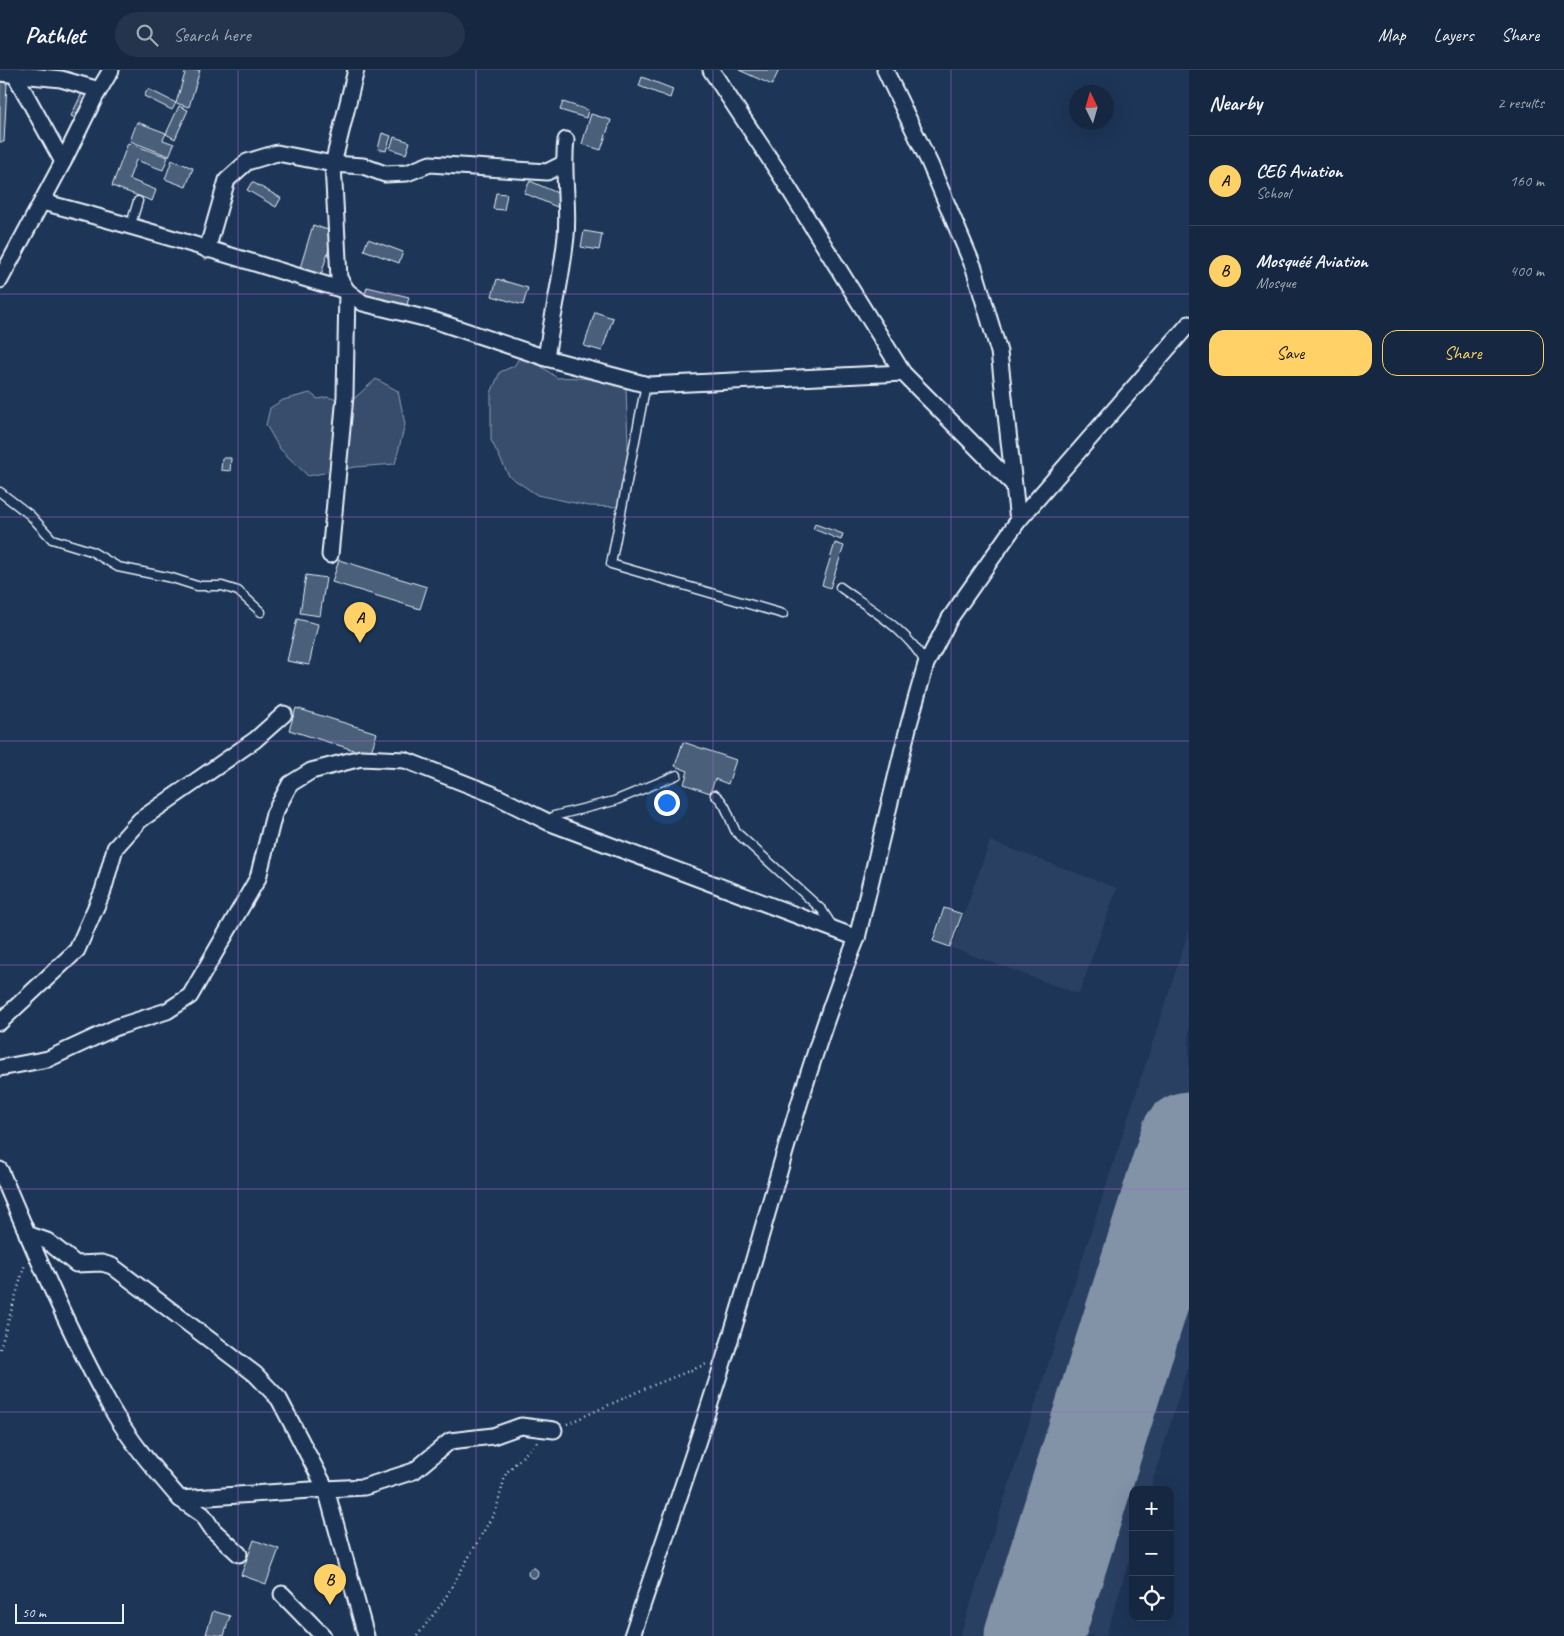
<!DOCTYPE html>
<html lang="en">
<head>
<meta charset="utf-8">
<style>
  :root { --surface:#162841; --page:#23344c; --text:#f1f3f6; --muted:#9ea6b1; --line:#35445a; --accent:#ffd166 }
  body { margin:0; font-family:Caveat,sans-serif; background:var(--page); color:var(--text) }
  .controls { position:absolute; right:15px; bottom:15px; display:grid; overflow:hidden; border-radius:10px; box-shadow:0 5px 20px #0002 }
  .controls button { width:45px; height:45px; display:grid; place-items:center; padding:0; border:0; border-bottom:1px solid var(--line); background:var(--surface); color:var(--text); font:25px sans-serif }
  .compass { position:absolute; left:1069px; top:15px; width:45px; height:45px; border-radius:50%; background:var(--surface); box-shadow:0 5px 20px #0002; rotate:355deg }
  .scale { position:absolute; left:15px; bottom:12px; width:109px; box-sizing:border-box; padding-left:5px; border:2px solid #e8f1f8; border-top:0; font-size:14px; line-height:18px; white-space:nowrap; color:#e8f1f8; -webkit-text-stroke:4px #1d3557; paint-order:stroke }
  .you { position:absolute; left:666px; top:732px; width:18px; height:18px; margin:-12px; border:4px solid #fff; border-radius:50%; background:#1a73e8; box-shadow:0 0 0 8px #1a73e833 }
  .badge { display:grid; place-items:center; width:32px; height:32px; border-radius:50%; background:var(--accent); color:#111; font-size:16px; font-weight:700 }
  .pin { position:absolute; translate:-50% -41px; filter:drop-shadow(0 1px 2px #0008) }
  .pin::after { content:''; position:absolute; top:26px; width:18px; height:15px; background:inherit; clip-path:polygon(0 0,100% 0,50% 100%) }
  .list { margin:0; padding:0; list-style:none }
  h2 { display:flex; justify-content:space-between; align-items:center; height:65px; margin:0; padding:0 20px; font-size:21px }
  h2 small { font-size:16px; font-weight:400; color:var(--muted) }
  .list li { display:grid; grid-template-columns:32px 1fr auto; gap:15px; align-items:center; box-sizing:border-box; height:90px; padding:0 20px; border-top:1px solid var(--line) }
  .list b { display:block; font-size:19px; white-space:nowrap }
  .list p { margin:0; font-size:16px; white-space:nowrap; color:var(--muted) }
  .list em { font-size:16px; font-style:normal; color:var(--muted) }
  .actions { display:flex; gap:10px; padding:15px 20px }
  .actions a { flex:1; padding:11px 0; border:1px solid var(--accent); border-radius:15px; text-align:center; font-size:18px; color:var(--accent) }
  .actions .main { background:var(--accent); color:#111 }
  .icon { flex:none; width:28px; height:28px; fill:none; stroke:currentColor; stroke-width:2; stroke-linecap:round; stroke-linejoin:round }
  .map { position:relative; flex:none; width:1189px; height:1566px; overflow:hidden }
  header { display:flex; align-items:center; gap:30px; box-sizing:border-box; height:70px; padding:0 25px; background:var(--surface); border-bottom:1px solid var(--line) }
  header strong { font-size:24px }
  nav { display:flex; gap:28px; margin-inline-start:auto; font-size:18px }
  .search { width:350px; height:45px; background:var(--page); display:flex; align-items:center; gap:12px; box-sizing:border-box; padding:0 18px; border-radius:28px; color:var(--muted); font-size:19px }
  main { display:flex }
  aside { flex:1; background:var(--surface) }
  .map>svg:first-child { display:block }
  .built { fill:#2a4162 }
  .green { fill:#374d6c; stroke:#909fb2 }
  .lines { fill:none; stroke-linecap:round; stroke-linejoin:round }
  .runway { stroke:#8293a8; stroke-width:99 }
  .building { fill:#495e7a; stroke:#e8f1f8 }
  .lane-casing { stroke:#e8f1f8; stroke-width:11 }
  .street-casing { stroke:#e8f1f8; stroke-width:19 }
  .path { stroke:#e8f1f8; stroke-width:2.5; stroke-dasharray:1 4; stroke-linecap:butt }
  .lane { stroke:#1d3557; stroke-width:8 }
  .street { stroke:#1d3557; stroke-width:15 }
  .grid { fill:none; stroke:#9c67d0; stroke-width:1; stroke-opacity:0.55 }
</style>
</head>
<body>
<header>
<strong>Pathlet</strong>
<div class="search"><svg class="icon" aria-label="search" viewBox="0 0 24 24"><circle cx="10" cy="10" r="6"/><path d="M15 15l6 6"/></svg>Search here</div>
<nav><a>Map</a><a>Layers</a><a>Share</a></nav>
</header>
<main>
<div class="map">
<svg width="1189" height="1566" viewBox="0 0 1189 1566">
  <rect width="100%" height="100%" fill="#1d3557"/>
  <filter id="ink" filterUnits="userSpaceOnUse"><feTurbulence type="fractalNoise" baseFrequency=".02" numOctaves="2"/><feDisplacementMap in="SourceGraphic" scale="10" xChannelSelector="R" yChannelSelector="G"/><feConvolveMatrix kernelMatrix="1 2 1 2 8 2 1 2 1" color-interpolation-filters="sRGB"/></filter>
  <g filter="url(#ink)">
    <!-- built -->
    <g class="built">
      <polygon points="990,771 1117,818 1079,924 952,878"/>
      <polygon points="1189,860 1189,1292 1150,1420 1133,1420 1133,1478 1106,1566 960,1566"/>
    </g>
    <!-- green -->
    <g class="green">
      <path d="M526,285L557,308C581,306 603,311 626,317L629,406L622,437L589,436L537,425L509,406L491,370V323L500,302L514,296L520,287Z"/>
      <polygon points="376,309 398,321 405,354 395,394 355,397 308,406 280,379 266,355 270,338 283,330 310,323 318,329 327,327 349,333"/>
    </g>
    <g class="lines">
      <!-- runway -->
      <polyline class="runway" points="1034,1566 1189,1071"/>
    </g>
    <!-- building -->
    <g class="building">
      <polygon points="186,0 200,0 189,37 176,33"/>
      <polygon points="739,0 779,0 772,15"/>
      <polygon points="642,7 673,19 670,28 639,16"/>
      <polygon points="0,12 7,13 4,72 0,72"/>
      <polygon points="148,19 176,33 172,40 144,26"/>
      <polygon points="82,23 90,27 80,50 71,46"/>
      <polygon points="563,32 588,40 586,48 560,40"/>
      <polygon points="179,36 188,40 175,69 166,64"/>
      <polygon points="591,44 611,50 601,80 582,74"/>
      <polygon points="137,52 166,63 163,70 174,74 169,86 130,71"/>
      <polygon points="382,63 391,66 386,81 378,79"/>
      <polygon points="394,67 410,72 406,84 390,79"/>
      <polygon points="128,73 168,87 163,100 136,90 129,109 156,120 152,131 112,116"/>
      <polygon points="172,90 193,98 186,117 165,109"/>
      <polygon points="530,111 562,125 557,137 524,123"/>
      <polygon points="252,112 281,128 276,137 247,120"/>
      <polygon points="496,123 507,124 504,140 493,139"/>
      <polygon points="313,155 334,162 321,205 300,198"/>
      <polygon points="584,161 602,164 599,180 581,177"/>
      <polygon points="368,169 403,182 399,193 364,180"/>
      <polygon points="497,209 528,218 523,235 492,226"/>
      <polygon points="367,217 409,227 406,239 364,229"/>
      <polygon points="595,242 613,248 602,281 584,276"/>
      <polygon points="222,388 231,388 230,401 221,400"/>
      <polygon points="815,454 843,464 841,470 813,459"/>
      <polygon points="835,473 844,476 830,518 822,515"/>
      <polygon points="339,490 427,517 420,539 332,512"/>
      <polygon points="306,505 326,508 320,546 300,543"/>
      <polygon points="297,549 318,554 309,595 287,591"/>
      <polygon points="296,638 377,663 370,685 289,660"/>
      <polygon points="683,672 736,690 728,714 715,709 710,723 684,714 688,701 675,696"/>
      <polygon points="944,838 962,844 950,877 933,871"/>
      <polygon points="254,1470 279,1479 266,1514 241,1505"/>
      <circle cx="533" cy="1503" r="5"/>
      <polygon points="213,1541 230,1546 224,1566 206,1564"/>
    </g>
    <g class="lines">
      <defs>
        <g id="lane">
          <polyline points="131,154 138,131"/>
          <polyline points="646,314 611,494 783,544"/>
          <polyline points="0,422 30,445 52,469 91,481 118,497 172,508 197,516 222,516 238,521 261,542"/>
          <path d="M840,517C870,539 908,560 926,594"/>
          <path d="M715,725C727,733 729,749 736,762L822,840L833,857"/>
          <polyline points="548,752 554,746 614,731 677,705"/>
        </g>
        <g id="street">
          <polyline points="711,0 781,106 903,303 1012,413"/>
          <polyline points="885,0 930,94 974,198 999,282 1018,451"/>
          <polyline points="0,3 61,9 99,20"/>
          <polyline points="15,5 63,92"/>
          <path d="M42,132C145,158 246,191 347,221L363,233L436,251L546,288L648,315L903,303"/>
          <polyline points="207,180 227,110 247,92 277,83 333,94 363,96 385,104 407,103 430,94 547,102 563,94"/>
          <polyline points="0,210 63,92 95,27 111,0"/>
          <path d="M546,288C552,248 562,207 566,166C569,134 562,102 566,70"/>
          <polyline points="330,485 345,326 347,221 339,208 333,94 356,0"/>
          <polyline points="0,952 77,880 103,821 115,778 140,750 255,670 284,644"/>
          <polyline points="0,998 48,989 117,957 167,941 190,926 258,808 274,744 290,714 311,701 361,688 405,690 492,724 548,752 857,868"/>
          <path d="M0,1100C34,1180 69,1262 111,1338C130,1371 155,1400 180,1429L326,1419L366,1566"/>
          <polyline points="27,1164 47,1171 76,1194 102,1193 112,1196 255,1304 279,1329 326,1419 364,1417 414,1401 450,1371 493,1366 521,1356 554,1360"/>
          <polyline points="180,1429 203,1445 213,1460 239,1484"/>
          <polyline points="282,1524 323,1566"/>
          <path d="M632,1566C663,1473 696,1380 725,1286C769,1146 802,1003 857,868L909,654L926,594L950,548L1018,451L1189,254"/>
        </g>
      </defs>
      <!-- lane casing -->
      <use href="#lane" class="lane-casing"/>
      <!-- street casing -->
      <use href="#street" class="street-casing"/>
      <!-- path -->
      <g class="path">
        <polyline points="0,1279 25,1194"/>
        <polyline points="567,1354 644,1319 709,1293"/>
        <polyline points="417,1566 443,1532 496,1440 506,1403 537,1372"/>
      </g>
      <!-- lane -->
      <use href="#lane" class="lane"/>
      <!-- street -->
      <use href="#street" class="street"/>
    </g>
  </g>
  <!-- grid -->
  <path class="grid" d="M238,0V1566M476,0V1566M713,0V1566M951,0V1566M0,224H1189M0,447H1189M0,671H1189M0,895H1189M0,1119H1189M0,1342H1189"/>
</svg>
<div class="controls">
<button>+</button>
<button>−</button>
<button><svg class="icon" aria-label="locate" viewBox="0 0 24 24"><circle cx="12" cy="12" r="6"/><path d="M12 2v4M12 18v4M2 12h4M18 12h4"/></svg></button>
</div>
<svg class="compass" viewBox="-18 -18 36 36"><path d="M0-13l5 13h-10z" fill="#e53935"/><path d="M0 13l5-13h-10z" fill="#9ea6b1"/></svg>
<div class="scale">50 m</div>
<div class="you"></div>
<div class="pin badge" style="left:360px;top:573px">A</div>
<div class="pin badge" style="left:330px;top:1535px">B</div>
</div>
<aside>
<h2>Nearby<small>2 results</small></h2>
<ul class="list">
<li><span class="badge">A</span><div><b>CEG Aviation</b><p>School</p></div><em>160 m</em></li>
<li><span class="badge">B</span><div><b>Mosquéé Aviation</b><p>Mosque</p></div><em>400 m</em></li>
</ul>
<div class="actions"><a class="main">Save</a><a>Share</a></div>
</aside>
</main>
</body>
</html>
